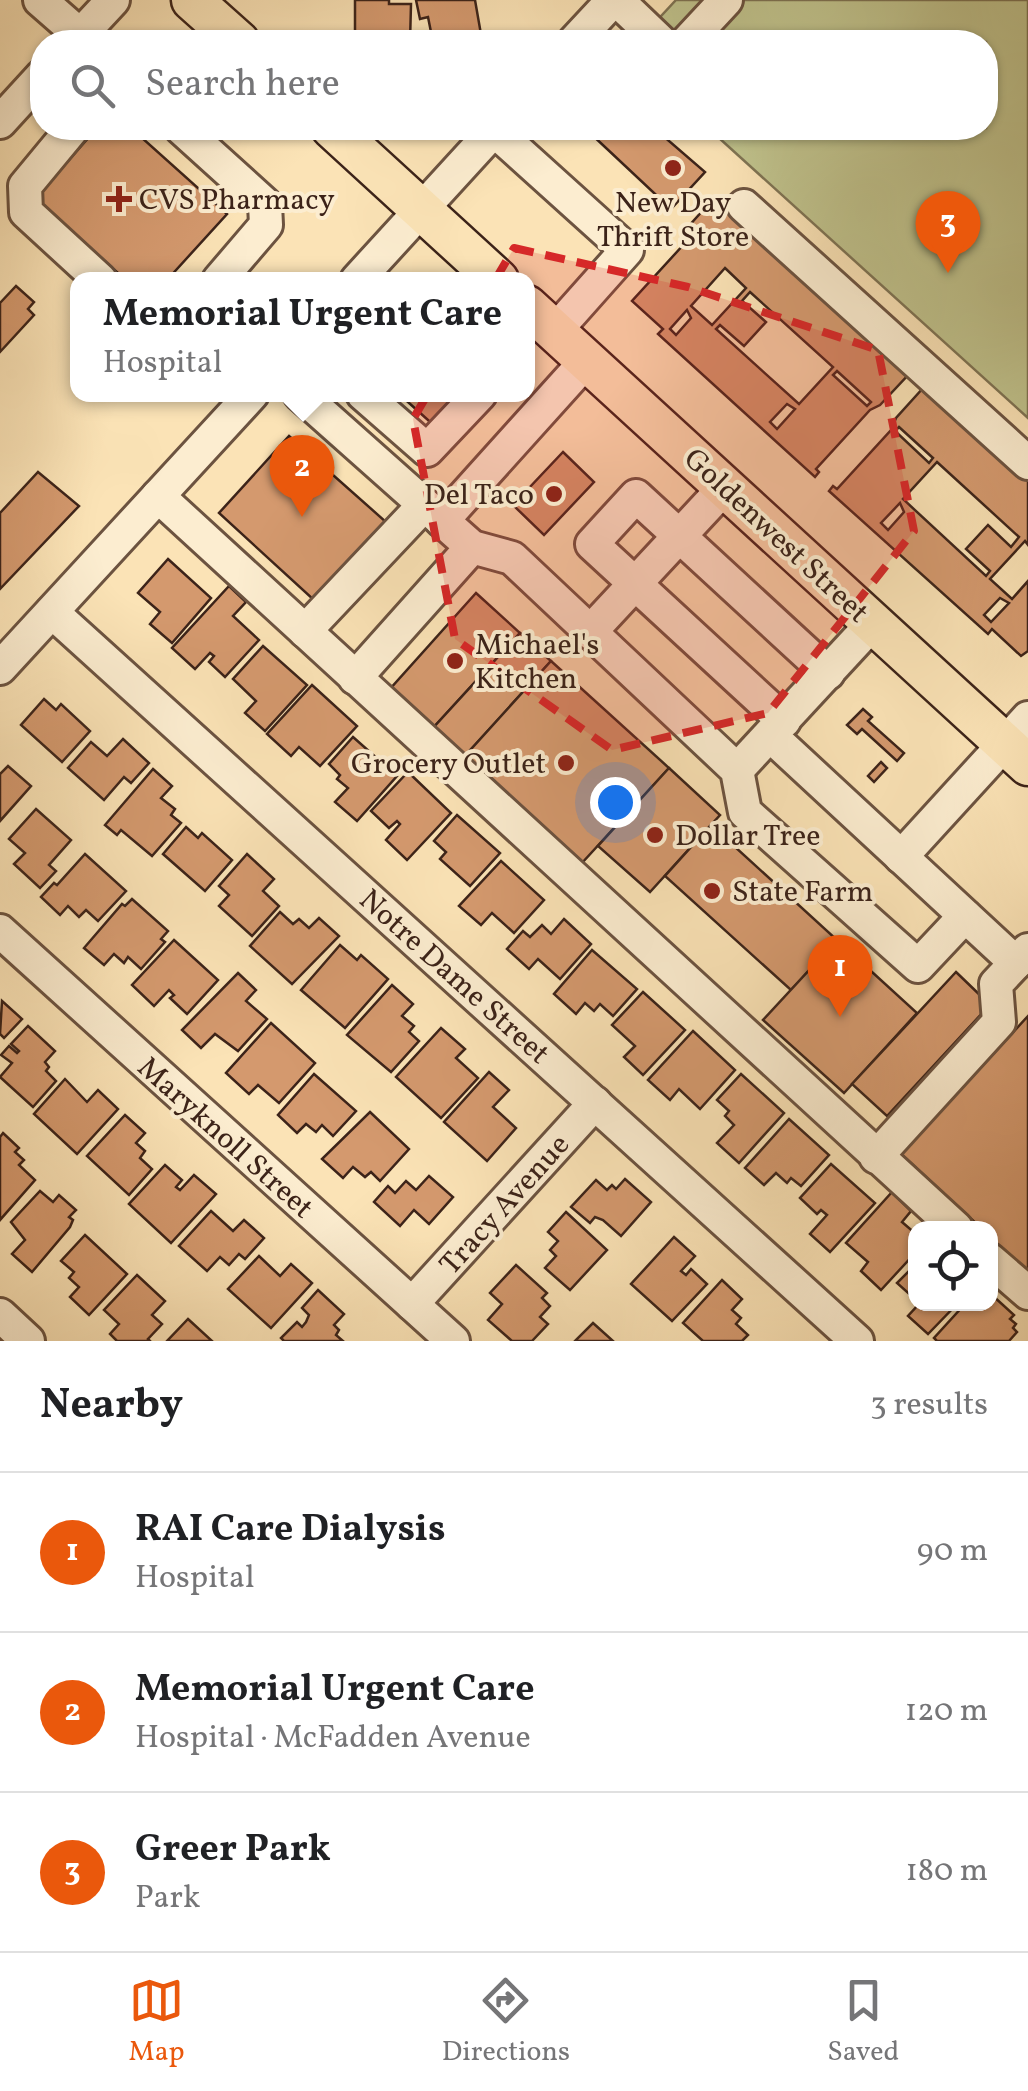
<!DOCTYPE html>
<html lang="en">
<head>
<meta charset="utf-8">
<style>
  :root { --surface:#fff; --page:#f6f6f6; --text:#202124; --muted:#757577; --line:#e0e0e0; --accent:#ea580c }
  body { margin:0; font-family:Vollkorn,serif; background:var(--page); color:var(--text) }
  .controls { position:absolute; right:30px; bottom:30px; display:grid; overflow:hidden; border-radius:20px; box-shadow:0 2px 8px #0004 }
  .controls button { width:90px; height:90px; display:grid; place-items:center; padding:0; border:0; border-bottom:2px solid var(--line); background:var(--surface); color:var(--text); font:50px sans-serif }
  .you { position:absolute; left:615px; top:802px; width:35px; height:35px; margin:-25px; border:8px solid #fff; border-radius:50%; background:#1a73e8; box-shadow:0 0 0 15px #1a73e833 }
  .badge { display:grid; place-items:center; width:65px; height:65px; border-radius:50%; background:var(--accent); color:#fff; font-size:32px; font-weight:700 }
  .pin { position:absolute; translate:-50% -82px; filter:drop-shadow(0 2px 5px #0008) }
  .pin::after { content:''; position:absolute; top:52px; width:35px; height:30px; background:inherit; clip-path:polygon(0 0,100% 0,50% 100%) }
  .popup { position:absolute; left:70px; top:272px; width:465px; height:130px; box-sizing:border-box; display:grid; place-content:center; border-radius:20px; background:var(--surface); filter:drop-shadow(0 2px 8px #0005); font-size:32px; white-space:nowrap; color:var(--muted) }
  .popup b { font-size:38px; color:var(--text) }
  .popup::after { content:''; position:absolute; left:50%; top:100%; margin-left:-20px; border:20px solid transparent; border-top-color:var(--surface) }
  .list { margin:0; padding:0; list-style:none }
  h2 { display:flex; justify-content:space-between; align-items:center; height:130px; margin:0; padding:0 40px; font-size:42px }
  h2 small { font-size:32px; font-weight:400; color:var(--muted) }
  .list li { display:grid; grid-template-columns:65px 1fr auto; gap:30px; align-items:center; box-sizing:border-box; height:160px; padding:0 40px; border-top:2px solid var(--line) }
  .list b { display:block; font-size:38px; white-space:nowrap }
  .list p { margin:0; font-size:32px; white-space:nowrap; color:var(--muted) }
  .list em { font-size:32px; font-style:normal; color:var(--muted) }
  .icon { flex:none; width:55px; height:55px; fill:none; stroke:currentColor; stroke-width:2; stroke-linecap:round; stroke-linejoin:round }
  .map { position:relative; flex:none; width:1028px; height:1341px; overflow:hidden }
  .search { position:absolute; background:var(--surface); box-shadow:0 2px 8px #0004; left:30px; right:30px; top:30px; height:110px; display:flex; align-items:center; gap:25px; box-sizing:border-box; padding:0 35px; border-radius:40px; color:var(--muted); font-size:38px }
  .sheet { height:610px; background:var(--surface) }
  nav { display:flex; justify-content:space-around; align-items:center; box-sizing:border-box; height:140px; border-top:2px solid var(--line); background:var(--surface); font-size:28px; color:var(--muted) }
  nav a { display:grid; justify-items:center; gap:5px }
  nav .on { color:var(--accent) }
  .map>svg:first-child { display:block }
  .green { fill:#c0c38d; stroke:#7e7353; stroke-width:2.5 }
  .building { fill:#d4996e; stroke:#3c2319; stroke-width:2.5; fill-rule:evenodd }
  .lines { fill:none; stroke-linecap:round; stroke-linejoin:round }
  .minor-casing { stroke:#6c5340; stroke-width:38 }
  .major-casing { stroke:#3c2319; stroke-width:45 }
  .minor { stroke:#fcedd0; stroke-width:32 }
  .major { stroke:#fbe3b6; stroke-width:40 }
  .marked { fill:#d62828; fill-opacity:0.2; stroke:#d62828; stroke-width:8; stroke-dasharray:20 12; stroke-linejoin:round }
  .poi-dot { fill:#8f2418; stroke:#fcedd0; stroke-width:4 }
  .labels { text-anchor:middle; stroke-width:8; stroke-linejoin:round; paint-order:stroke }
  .poi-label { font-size:30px; fill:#3c2319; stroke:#fcedd0; text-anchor:start }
  .street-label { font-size:30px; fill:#3c2319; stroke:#fcedd0 }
</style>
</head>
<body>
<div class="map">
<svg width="1028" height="1341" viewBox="0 0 1028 1341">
  <rect width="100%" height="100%" fill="#fbe3b6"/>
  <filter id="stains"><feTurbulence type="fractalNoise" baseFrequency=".002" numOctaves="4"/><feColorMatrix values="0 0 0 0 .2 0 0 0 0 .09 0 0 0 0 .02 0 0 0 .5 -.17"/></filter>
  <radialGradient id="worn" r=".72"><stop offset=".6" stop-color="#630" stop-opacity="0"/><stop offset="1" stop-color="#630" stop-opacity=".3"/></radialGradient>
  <!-- green -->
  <polygon class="green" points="676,0 1028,0 1028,418 708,128 986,128 986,42 637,42"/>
  <!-- building -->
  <g class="building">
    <polygon points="355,0 389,0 389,4 411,4 410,42 355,42"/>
    <polygon points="416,0 475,0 482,40 433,42 428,17 420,19"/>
    <polygon points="97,128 131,128 227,214 167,280 126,280 46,210 29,189 46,186"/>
    <polygon points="594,128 654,128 705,172 671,209 589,132"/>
    <path d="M715,197L909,374L880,405L870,410L816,469L819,472L815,477L658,334L663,329L632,301L685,243L681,238L689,230L687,228ZM725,268L746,288L712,325L691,306ZM750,292L833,367L799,404L716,329L720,325L744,346L766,322L742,301ZM687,310L691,318L676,335L670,329ZM837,371L871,402L867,406L833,375ZM787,404L795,409L777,429L770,422Z"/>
    <polygon points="16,286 34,302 28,309 34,315 0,352 0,303"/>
    <path d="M924,387L1028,481V545L1025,541L990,579L1012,599L1028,581V651L1021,656L992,629L988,634L829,491L833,486L837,489L891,430L896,418ZM899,427L933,458L929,463L895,431ZM937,462L1019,537L1011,547L988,525L966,549L990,571L986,576L903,499ZM900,503L904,512L888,530L881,523ZM1000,598L1009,603L991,622L984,615Z"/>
    <polygon points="399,394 460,394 438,429"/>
    <polygon points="289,436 386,522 315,601 219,513"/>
    <polygon points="563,452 594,482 544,535 513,505"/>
    <polygon points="38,472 79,506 0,589 0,513"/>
    <polygon points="168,559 211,598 172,643 150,624 160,612 138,593"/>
    <polygon points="229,586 246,602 233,616 259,640 225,677 209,662 214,656 210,653 195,669 172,648"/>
    <polygon points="476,593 520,633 433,728 390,689"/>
    <polygon points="520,633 551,661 464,757 433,728"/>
    <polygon points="263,646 307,685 265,731 245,713 256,701 233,679"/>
    <polygon points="551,661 669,768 581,864 464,757"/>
    <polygon points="312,685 357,726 320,766 299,747 291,756 267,734"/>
    <polygon points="44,699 56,710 61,704 90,731 62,762 21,725"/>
    <polygon points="863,709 872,717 868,721 904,753 897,761 862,729 857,734 847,725"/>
    <polygon points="353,737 397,776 357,821 335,802 348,788 337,779 340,775 329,764"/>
    <polygon points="123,739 149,763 131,783 124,777 104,800 68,768 91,742 107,756"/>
    <polygon points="881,762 887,768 874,782 868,776"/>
    <polygon points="8,766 31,786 0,821 0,774"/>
    <polygon points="669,768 720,815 650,892 598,846"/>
    <polygon points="153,769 172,786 161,798 175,809 171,815 181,823 152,856 121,830 117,835 105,825"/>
    <polygon points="408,772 451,813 407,860 386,840 400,824 397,821 389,828 371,811"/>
    <polygon points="36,809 71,840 49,865 56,871 40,888 14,864 25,853 9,839"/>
    <polygon points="457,815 500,853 470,886 440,859 446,852 434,841"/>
    <polygon points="711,825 837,940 791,990 665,876"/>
    <polygon points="186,827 198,838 202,833 232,860 205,891 163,854"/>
    <polygon points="85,854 126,891 98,921 86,910 79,917 68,906 60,915 41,897 54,883 57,885"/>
    <polygon points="247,854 274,879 263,891 279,906 252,936 219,906 229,895 219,886"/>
    <polygon points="501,861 544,900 514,933 492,913 481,925 459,906"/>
    <polygon points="132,899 168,931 161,939 165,942 141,969 128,957 124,963 114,954 104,965 84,948 122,904 125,906"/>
    <polygon points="280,912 293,924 299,919 309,928 319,918 339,936 292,984 250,946"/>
    <polygon points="564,919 591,944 560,979 538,959 529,969 507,949 523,931 530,937 542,925 551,934"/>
    <polygon points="174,940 218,980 187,1014 170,998 174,995 169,990 154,1006 132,985"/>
    <polygon points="837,940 917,1013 844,1093 763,1020"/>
    <polygon points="340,945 357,960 361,955 388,979 345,1028 301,990"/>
    <polygon points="592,950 637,989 613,1016 600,1004 594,1011 585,1003 576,1014 554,994"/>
    <polygon points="956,972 983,998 986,1009 887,1116 852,1084"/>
    <polygon points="238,973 256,990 246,1001 267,1019 238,1051 215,1034 201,1048 182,1030"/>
    <polygon points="392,985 413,1004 402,1016 414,1026 409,1032 419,1041 391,1072 347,1035"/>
    <polygon points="643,992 685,1030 643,1075 624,1057 635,1046 612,1025"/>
    <polygon points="2,1001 22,1019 4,1038 0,1034"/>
    <polygon points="1028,1016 1028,1272 990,1237 990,1228 981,1228 901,1154"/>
    <polygon points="271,1023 315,1063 279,1103 258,1085 249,1094 226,1073"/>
    <polygon points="28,1026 55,1051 45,1062 49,1067 46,1071 56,1081 33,1107 0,1077 12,1063 1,1055 9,1046 17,1053 19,1051 11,1044"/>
    <polygon points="441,1028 465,1049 456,1058 478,1078 441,1118 396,1077"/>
    <polygon points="693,1031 735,1070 700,1109 679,1089 670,1100 648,1080"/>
    <polygon points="489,1072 509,1090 493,1107 516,1128 487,1161 444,1122"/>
    <polygon points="314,1074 356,1111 333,1136 322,1125 316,1132 306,1124 297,1133 278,1115"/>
    <polygon points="741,1074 784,1113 739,1163 717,1143 734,1125 725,1116 729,1111 717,1100"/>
    <polygon points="65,1079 87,1102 98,1090 118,1109 77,1154 34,1114"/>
    <polygon points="370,1112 409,1149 380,1181 371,1172 365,1177 353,1167 343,1178 322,1159"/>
    <polygon points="125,1115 145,1133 136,1143 145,1151 140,1158 152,1169 129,1195 87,1156"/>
    <polygon points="789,1119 829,1155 801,1186 791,1178 787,1183 776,1173 764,1185 745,1168"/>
    <polygon points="3,1133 19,1148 15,1152 24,1160 19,1165 35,1180 0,1220 0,1137"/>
    <polygon points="831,1164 875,1203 830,1252 810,1234 827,1215 821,1210 817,1214 800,1198"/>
    <polygon points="165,1165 182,1180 176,1187 180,1190 194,1175 216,1194 171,1243 129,1204"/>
    <polygon points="429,1176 453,1197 429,1224 414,1210 400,1226 374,1202 388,1186 395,1193 406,1181 416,1190"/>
    <polygon points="625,1179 651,1202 621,1236 603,1220 595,1217 590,1223 571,1207 596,1180 607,1190 612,1185 616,1189"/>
    <polygon points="40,1191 53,1202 59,1195 76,1210 69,1217 73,1220 70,1227 32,1272 12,1254 25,1240 11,1222"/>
    <polygon points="892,1192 911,1211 902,1222 916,1234 916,1252 881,1290 861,1271 868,1262 846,1243"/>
    <polygon points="211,1211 233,1231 244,1220 264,1238 245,1259 239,1254 229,1265 220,1257 207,1271 179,1246"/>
    <polygon points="566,1212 607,1250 570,1290 545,1268 556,1256 550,1250 558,1241 548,1232"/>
    <polygon points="85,1235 127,1274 89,1315 70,1297 79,1287 69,1278 74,1272 61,1261"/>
    <polygon points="674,1237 695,1256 681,1271 686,1275 691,1269 707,1284 672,1321 631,1284"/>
    <polygon points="259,1256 280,1276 291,1264 312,1283 271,1328 228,1289"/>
    <polygon points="916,1264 916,1300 897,1283"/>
    <polygon points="516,1265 547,1293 542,1298 550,1306 540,1317 548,1324 532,1341 512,1341 488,1320 502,1304 490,1293"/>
    <polygon points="137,1275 165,1301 152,1315 162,1324 148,1339 150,1341 117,1341 110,1334 119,1324 104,1310"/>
    <polygon points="722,1280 742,1299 732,1310 741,1318 736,1324 748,1335 742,1341 703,1341 683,1323"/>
    <polygon points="318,1290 344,1314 334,1325 339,1330 336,1335 343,1341 284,1341 281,1338 297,1322 302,1327 306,1322 309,1315 302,1308"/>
    <polygon points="992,1295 1014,1315 1010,1319 1016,1324 1013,1328 1017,1332 1009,1341 937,1341 934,1338 965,1304 990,1304"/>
    <polygon points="919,1304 957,1304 928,1334 908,1316"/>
    <polygon points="188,1319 212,1341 167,1341"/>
    <polygon points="593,1323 613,1341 575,1341"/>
  </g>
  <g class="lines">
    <defs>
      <g id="minor">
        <polyline points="40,0 88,42"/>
        <polyline points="617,0 661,42"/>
        <polyline points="74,42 113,0"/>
        <polyline points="574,42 613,0"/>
        <polyline points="687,42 726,0"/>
        <polyline points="0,122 42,76"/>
        <polyline points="73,128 25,186 26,212 100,280"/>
        <polyline points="181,128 265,204 266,225 219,280"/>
        <polyline points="494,130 627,250 555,331"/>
        <polyline points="744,206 1028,463"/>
        <polyline points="357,280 496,128"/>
        <polyline points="300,394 472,547 512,558 737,770 745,812 918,966 965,916"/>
        <polyline points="363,394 427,450 480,394"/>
        <polyline points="158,496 956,1228"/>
        <polyline points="442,521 587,360"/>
        <polyline points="52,612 857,1341"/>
        <polyline points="305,631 424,505"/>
        <polyline points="590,632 725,487"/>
        <polyline points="0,668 252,394"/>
        <polyline points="355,678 472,547"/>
        <polyline points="784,721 592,544 636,496 828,673"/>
        <polyline points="771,736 1016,963"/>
        <polyline points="737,770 873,623"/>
        <polyline points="901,857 1028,718"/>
        <polyline points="0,931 453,1341"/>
        <polyline points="876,1157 999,1022 996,984 1028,950"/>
        <polyline points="990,1260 1028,1293"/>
        <polyline points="412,1304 595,1103"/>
        <polyline points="0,1315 28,1341"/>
      </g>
      <g id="major">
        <polyline points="192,0 239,42"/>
        <polyline points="332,128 498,280"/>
        <polyline points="527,306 1028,765"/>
      </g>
    </defs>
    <!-- minor casing -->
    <use href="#minor" class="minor-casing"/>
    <!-- major casing -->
    <use href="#major" class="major-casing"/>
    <!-- minor -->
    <use href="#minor" class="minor"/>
    <!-- major -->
    <use href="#major" class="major"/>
  </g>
  <!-- marked area -->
  <path class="marked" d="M514,248L688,287L878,350L914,531L768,713L612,750L455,639L413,419Z"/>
  <!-- markers -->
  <g class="poi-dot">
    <circle cx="673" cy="168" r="10"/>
    <path d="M114 184h10v10h10v10h-10v10h-10v-10h-10v-10h10z"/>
    <circle cx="554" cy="494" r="10"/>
    <circle cx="455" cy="661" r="10"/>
    <circle cx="566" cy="763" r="10"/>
    <circle cx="655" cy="835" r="10"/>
    <circle cx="712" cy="891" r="10"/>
  </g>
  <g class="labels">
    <!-- poi labels -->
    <g class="poi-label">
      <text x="139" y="209">CVS Pharmacy</text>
      <text x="673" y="212" text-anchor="middle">New Day<tspan x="673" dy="34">Thrift Store</tspan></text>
      <text x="534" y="504" text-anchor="end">Del Taco</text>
      <text x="475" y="654">Michael's<tspan x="475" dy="34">Kitchen</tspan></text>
      <text x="546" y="773" text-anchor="end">Grocery Outlet</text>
      <text x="675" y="845">Dollar Tree</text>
      <text x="732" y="901">State Farm</text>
    </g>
    <!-- street labels -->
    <g class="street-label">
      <text transform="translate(777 535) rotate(43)" y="10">Goldenwest Street</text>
      <text transform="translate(455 976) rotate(42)" y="10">Notre Dame Street</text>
      <text transform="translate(226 1137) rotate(42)" y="10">Maryknoll Street</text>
      <text transform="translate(504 1204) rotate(-48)" y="10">Tracy Avenue</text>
    </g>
  </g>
  <rect width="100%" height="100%" filter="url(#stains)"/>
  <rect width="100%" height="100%" fill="url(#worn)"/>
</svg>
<div class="controls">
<button><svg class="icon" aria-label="locate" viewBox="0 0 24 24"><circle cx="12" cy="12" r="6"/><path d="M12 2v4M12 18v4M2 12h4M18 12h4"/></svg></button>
</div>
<div class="you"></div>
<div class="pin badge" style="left:840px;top:1017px">1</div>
<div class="pin badge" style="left:302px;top:517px">2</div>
<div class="popup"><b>Memorial Urgent Care</b>Hospital</div>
<div class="pin badge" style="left:948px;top:273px">3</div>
<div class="search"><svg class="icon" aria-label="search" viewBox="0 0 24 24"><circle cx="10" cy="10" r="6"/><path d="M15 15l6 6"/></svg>Search here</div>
</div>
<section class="sheet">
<h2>Nearby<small>3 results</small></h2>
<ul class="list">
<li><span class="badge">1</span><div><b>RAI Care Dialysis</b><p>Hospital</p></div><em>90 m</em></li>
<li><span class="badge">2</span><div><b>Memorial Urgent Care</b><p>Hospital · McFadden Avenue</p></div><em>120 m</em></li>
<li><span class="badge">3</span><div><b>Greer Park</b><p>Park</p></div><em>180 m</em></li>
</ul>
</section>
<nav>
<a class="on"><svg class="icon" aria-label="map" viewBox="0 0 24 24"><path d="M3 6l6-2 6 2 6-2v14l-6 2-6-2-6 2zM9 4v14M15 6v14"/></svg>Map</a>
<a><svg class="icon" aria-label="directions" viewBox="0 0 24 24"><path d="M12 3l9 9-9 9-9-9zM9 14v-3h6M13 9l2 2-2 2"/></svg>Directions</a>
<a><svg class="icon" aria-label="saved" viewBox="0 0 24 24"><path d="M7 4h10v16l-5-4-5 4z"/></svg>Saved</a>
</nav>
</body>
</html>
